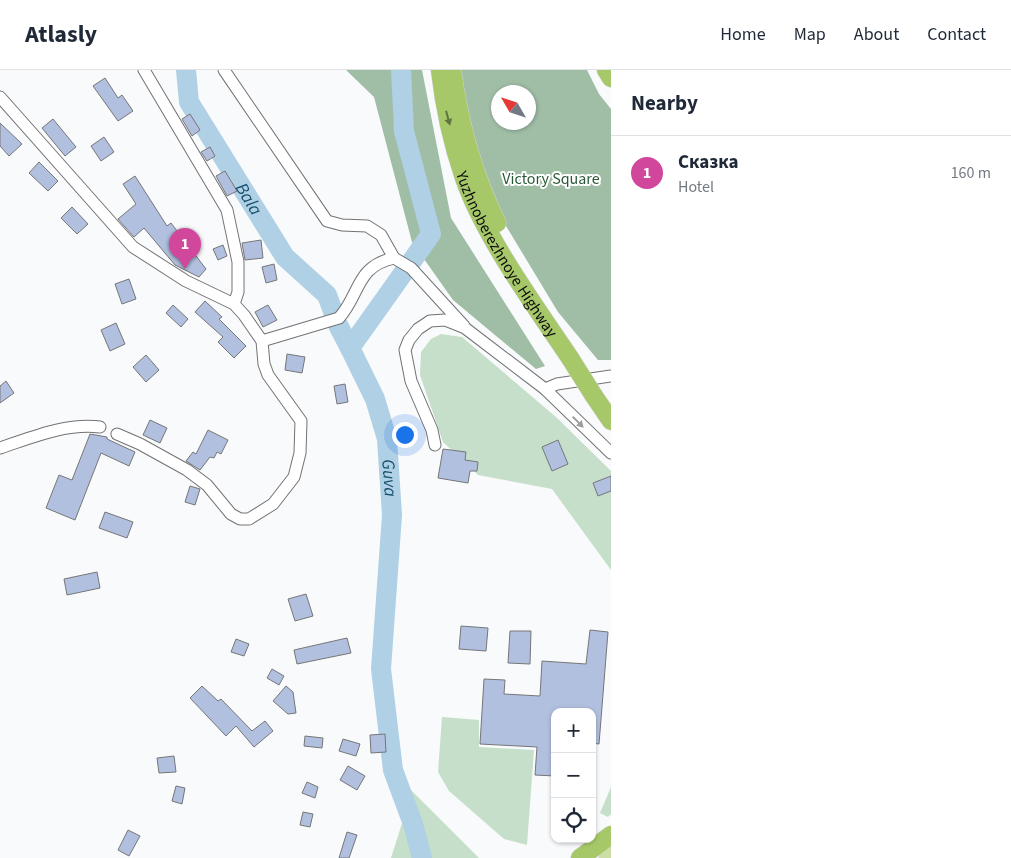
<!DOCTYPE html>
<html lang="en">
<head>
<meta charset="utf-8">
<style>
  :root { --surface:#fff; --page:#f6f6f7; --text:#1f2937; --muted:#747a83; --line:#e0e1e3; --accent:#6953cd }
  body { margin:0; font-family:"Source Sans 3",sans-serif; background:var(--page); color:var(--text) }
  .controls { position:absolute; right:15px; bottom:15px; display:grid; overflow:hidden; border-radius:10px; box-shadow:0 1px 4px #0004 }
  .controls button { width:45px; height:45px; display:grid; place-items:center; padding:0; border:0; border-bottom:1px solid var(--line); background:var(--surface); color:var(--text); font:25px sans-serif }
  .compass { position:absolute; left:491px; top:15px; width:45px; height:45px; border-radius:50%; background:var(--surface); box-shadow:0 1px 4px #0004; rotate:309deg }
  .you { position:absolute; left:404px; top:364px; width:18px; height:18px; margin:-12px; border:4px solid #fff; border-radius:50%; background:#1a73e8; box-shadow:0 0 0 8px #1a73e833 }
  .badge { display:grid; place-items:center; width:32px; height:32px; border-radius:50%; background:var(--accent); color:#fff; font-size:16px; font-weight:700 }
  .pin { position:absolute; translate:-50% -41px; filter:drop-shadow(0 1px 2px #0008) }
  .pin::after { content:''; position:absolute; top:26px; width:18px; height:15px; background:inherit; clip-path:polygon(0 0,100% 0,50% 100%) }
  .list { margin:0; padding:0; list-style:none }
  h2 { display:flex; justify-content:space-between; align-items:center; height:65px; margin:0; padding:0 20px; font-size:21px }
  h2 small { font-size:16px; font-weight:400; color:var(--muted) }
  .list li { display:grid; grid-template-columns:32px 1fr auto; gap:15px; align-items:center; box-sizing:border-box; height:75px; padding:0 20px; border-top:1px solid var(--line) }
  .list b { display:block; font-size:19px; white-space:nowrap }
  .list p { margin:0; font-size:16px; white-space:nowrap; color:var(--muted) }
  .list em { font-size:16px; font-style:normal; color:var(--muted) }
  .icon { flex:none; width:28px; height:28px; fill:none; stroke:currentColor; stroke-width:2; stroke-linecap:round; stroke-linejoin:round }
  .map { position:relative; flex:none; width:611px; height:788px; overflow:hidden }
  header { display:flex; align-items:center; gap:30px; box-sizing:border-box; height:70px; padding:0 25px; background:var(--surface); border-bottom:1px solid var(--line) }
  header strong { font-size:24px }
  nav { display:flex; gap:28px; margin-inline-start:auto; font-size:18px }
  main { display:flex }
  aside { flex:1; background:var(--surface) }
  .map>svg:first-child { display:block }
  .green { fill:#c5dfca }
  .forest { fill:#a0bda6; fill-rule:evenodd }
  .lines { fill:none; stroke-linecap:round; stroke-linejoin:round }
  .river { stroke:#afd0e5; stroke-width:20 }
  .building { fill:#b2c0df; stroke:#767678 }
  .minor-casing { stroke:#727274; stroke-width:13 }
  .major-casing { stroke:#d3d3d3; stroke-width:17 }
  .highway-casing { stroke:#d3d3d3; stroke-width:19 }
  .minor { stroke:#fff; stroke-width:11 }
  .major { stroke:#cadea5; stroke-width:15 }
  .highway { stroke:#a6c869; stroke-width:18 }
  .highway-bridge-casing { stroke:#d3d3d3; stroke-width:19; stroke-linecap:butt }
  .highway-bridge { stroke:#a6c869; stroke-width:18 }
  .oneway { fill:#617440 }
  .oneway2 { fill:#9e9e9e }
  .labels { text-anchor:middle; stroke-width:4; stroke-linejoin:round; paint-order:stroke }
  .park-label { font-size:16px; fill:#295837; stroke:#fff }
  .street-label { font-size:16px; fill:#0d0d0d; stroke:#fff }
  .water-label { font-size:18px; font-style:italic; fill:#154f6c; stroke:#fff }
</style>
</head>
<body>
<header>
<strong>Atlasly</strong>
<nav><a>Home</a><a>Map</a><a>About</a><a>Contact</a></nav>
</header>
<main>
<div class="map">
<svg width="611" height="788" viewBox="0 0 611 788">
  <rect width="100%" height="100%" fill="#f9fafb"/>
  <!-- green -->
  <g class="green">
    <polygon points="441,264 462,267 556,347 611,401 611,500 552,419 478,405 443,372 420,305 421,282 431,269"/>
    <polygon points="442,647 479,650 479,677 534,680 527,775 504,769 449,721 438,702"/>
    <polygon points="400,709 479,788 391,788 404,747"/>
    <polygon points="611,717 611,744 608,747 600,743"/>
  </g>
  <!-- forest -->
  <g class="forest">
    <polygon points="346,0 422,0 451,148 545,296 536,299 453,230 412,172 374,27"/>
    <path d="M457,0H587L599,24L611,39V290H598L558,242L500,146L458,25ZM498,22H528V52H498Z"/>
  </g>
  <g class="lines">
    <!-- river -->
    <g class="river">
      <path id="s1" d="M186,0L189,32L285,187L327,225L334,244"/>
      <path id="s2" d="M401,0L404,61L431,164L350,278L375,329L387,369L392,445L381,599L393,700L413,754L422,788"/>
      <polyline points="338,255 350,278"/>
    </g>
  </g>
  <!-- building -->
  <g class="building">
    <polygon points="105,8 118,28 122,25 133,41 118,51 93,16"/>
    <polygon points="190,44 200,60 192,66 182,49"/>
    <polygon points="53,49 76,77 65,86 42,58"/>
    <polygon points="0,53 22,74 9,86 0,76"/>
    <polygon points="104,67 114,82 101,91 91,76"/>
    <polygon points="210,77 215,86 207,91 201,82"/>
    <polygon points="39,92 58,111 48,121 29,103"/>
    <polygon points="225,101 237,121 227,126 216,106"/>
    <polygon points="135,106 167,156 171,153 206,199 199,207 175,195 144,158 134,167 118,149 136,134 123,114"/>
    <polygon points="72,137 88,154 77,164 61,148"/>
    <polygon points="261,170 263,188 245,190 242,173"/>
    <polygon points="223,175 227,186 218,190 213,179"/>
    <polygon points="274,194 277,210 266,213 262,197"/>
    <polygon points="129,209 136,229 122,234 115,214"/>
    <polygon points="205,231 222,247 219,249 246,276 234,288 218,272 223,267 195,242"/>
    <polygon points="173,235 188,249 181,257 166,243"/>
    <polygon points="268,235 277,250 263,257 255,242"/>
    <polygon points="116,253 125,274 110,281 101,260"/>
    <polygon points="287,284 305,287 302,303 285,300"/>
    <polygon points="146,285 159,300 146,312 133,297"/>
    <polygon points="6,311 14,323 0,333 0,316"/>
    <polygon points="345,314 348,332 337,334 334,316"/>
    <polygon points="150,350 167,358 160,373 143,365"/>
    <polygon points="208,360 228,370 221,384 217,382 214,388 210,387 200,400 186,391 193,382 196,384"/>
    <polygon points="90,364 107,367 107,369 135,382 129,396 101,383 75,450 46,438 59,405 72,410"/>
    <polygon points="558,370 568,394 552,401 542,377"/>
    <polygon points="443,379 466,382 465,390 478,392 477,401 470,401 468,413 438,408"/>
    <polygon points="611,406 611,421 598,426 593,413"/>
    <polygon points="190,416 200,419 195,435 185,432"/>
    <polygon points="105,442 133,452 127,468 99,458"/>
    <polygon points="97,502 100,518 67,525 64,509"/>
    <polygon points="306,524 313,546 295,551 288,529"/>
    <polygon points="461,556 488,558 486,581 459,579"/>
    <polygon points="590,560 608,562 599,674 592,673 592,642 555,642 555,706 535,705 537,677 480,674 484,609 505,610 504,624 540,626 542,591 586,594"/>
    <polygon points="510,561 531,561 530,594 508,593"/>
    <polygon points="347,568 351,583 297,594 294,580"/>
    <polygon points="236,569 249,574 244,586 231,582"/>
    <polygon points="272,599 284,606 279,615 267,608"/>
    <polygon points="202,616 218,631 221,629 252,661 265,651 273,661 254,677 236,656 226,666 190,628"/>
    <polygon points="286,616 293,622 296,643 288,644 273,631"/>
    <polygon points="385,664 386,682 371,683 370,665"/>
    <polygon points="305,666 323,668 322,678 304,676"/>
    <polygon points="343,669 360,674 356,686 339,681"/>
    <polygon points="174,686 176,702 159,703 157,688"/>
    <polygon points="348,696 365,706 357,720 340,710"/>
    <polygon points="307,712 318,717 315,728 302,723"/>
    <polygon points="176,716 185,718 182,734 172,731"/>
    <polygon points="303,742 313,744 310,757 300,755"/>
    <polygon points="128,760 140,766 129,786 118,780"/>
    <polygon points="347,762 357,765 349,788 339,788"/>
  </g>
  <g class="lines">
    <defs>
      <g id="minor">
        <polyline points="144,0 227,140 238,192 238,222 234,234"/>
        <polyline points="224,0 327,151 342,155 367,156 381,165 394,188 411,198 464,256"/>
        <polyline points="0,27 133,177 186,211 234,234 244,245 262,271 264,294 268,305 301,351 300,383 294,407 273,434 249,449 240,449 231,444 207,415 187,400 140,374 117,364"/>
        <path d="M262,271L339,248C360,225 356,196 394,188"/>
        <polyline points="545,319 557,314 611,306"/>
        <polyline points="435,375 432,360 411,311 405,280 409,270 418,259 430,251 445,250 465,258 545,319 611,383"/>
        <path d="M0,378C33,367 65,353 100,357"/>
      </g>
      <polyline id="major" points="607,788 611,785"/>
      <g id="highway">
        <path id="s3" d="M440,0C444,36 452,73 464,108C484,166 535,236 570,288"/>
        <path d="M452,0C459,52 474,106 497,153"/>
        <polyline points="606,0 611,8"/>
        <polyline points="594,326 611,351"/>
        <polyline points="580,788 611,765"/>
      </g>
    </defs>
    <!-- minor casing -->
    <use href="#minor" class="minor-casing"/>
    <!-- major casing -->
    <use href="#major" class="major-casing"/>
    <!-- highway casing -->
    <use href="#highway" class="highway-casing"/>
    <!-- minor -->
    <use href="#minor" class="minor"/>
    <!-- major -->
    <use href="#major" class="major"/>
    <!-- highway -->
    <use href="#highway" class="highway"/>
    <defs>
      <polyline id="highway-bridge" points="570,288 594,326"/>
    </defs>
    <!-- highway-bridge casing -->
    <use href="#highway-bridge" class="highway-bridge-casing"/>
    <!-- highway-bridge -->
    <use href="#highway-bridge" class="highway-bridge"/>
  </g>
  <!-- one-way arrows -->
  <defs><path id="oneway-solid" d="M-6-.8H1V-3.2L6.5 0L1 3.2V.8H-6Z" transform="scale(1.25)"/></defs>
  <use class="oneway" href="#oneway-solid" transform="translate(448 48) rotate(75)"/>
  <use class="oneway2" href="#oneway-solid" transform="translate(578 352) rotate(45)"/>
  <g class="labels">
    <!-- park labels -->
    <g class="park-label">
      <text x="551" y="114">Victory Square</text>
    </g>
    <!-- street labels -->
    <g class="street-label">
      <text dy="6" stroke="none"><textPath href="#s3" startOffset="198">Yuzhnoberezhnoye Highway</textPath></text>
    </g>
    <!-- water labels -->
    <g class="water-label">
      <text dy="6" stroke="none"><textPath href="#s1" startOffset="146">Bala</textPath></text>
      <text dy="6" stroke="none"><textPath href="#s2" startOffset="445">Guva</textPath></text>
    </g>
  </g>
</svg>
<div class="controls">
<button>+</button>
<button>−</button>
<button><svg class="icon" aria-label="locate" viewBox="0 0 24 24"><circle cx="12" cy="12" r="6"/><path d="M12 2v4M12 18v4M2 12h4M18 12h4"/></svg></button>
</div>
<svg class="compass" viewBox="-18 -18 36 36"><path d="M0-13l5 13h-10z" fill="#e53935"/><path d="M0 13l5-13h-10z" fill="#747a83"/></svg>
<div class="you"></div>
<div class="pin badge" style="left:185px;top:199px;background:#d1479c">1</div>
</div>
<aside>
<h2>Nearby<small></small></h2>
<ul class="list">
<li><span class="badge" style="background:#d1479c">1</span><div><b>Сказка</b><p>Hotel</p></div><em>160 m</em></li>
</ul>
</aside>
</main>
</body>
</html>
